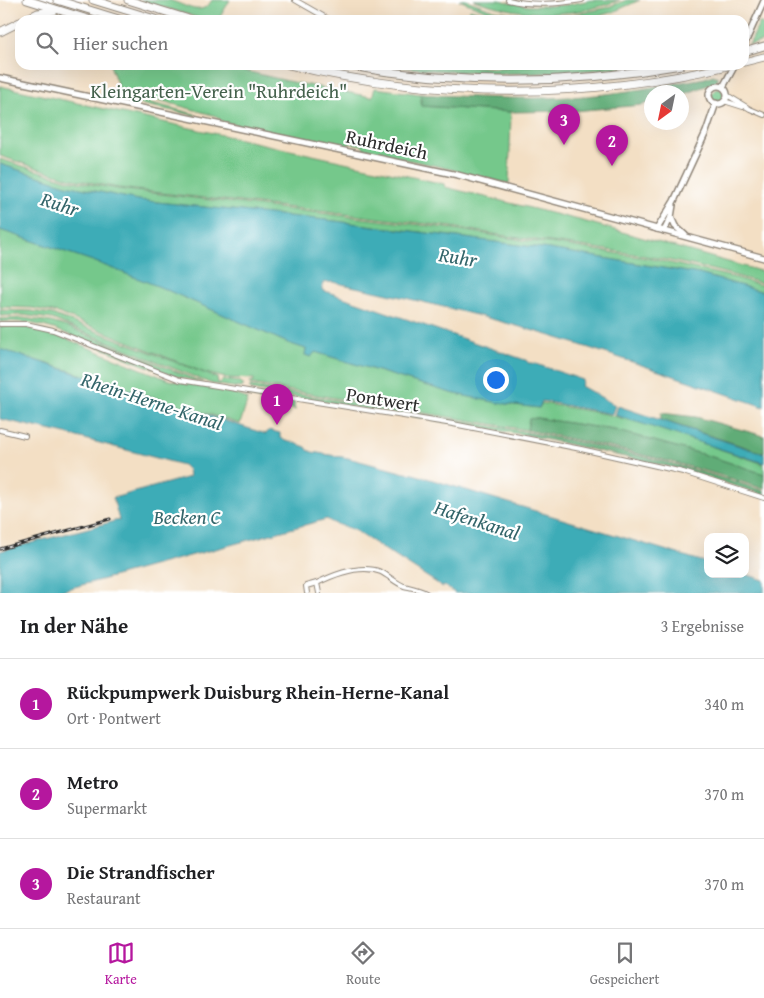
<!DOCTYPE html>
<html lang="de">
<head>
<meta charset="utf-8">
<style>
  :root { --surface:#fff; --page:#f2f2f2; --text:#202124; --muted:#757577; --line:#e0e0e0; --accent:#b5179e }
  body { margin:0; font-family:"Gentium Book Plus",serif; background:var(--page); color:var(--text) }
  .controls { position:absolute; right:15px; bottom:15px; display:grid; overflow:hidden; border-radius:10px; box-shadow:0 5px 20px #0002 }
  .controls button { width:45px; height:45px; display:grid; place-items:center; padding:0; border:0; border-bottom:1px solid var(--line); background:var(--surface); color:var(--text); font:25px sans-serif }
  .compass { position:absolute; left:644px; top:85px; width:45px; height:45px; border-radius:50%; background:var(--surface); box-shadow:0 5px 20px #0002; rotate:213deg }
  .you { position:absolute; left:495px; top:379px; width:18px; height:18px; margin:-12px; border:4px solid #fff; border-radius:50%; background:#1a73e8; box-shadow:0 0 0 8px #1a73e833 }
  .badge { display:grid; place-items:center; width:32px; height:32px; border-radius:50%; background:var(--accent); color:#fff; font-size:16px; font-weight:700 }
  .pin { position:absolute; translate:-50% -41px; filter:drop-shadow(0 1px 2px #0008) }
  .pin::after { content:''; position:absolute; top:26px; width:18px; height:15px; background:inherit; clip-path:polygon(0 0,100% 0,50% 100%) }
  .list { margin:0; padding:0; list-style:none }
  h2 { display:flex; justify-content:space-between; align-items:center; height:65px; margin:0; padding:0 20px; font-size:21px }
  h2 small { font-size:16px; font-weight:400; color:var(--muted) }
  .list li { display:grid; grid-template-columns:32px 1fr auto; gap:15px; align-items:center; box-sizing:border-box; height:90px; padding:0 20px; border-top:1px solid var(--line) }
  .list b { display:block; font-size:19px; white-space:nowrap }
  .list p { margin:0; font-size:16px; white-space:nowrap; color:var(--muted) }
  .list em { font-size:16px; font-style:normal; color:var(--muted) }
  .icon { flex:none; width:28px; height:28px; fill:none; stroke:currentColor; stroke-width:2; stroke-linecap:round; stroke-linejoin:round }
  .map { position:relative; flex:none; width:764px; height:593px; overflow:hidden }
  .search { position:absolute; background:var(--surface); box-shadow:0 5px 20px #0002; left:15px; right:15px; top:15px; height:55px; display:flex; align-items:center; gap:12px; box-sizing:border-box; padding:0 18px; border-radius:15px; color:var(--muted); font-size:19px }
  .sheet { height:335px; background:var(--surface) }
  nav { display:flex; justify-content:space-around; align-items:center; box-sizing:border-box; height:70px; border-top:1px solid var(--line); background:var(--surface); font-size:14px; color:var(--muted) }
  nav a { display:grid; justify-items:center; gap:2px }
  nav .on { color:var(--accent) }
  .map>svg:first-child { display:block }
  .green { fill:#75c88b; stroke:#507a5b }
  .forest { fill:#60ac77; stroke:#466c51 }
  .water { fill:#3cacb7; stroke:#346c71 }
  .lines { fill:none; stroke-linecap:round; stroke-linejoin:round }
  .street-casing { stroke:#8f8578; stroke-width:6 }
  .secondary-casing { stroke:#8f8578; stroke-width:8 }
  .highway-casing { stroke:#8f8578; stroke-width:9 }
  .street { stroke:#fff; stroke-width:4 }
  .secondary { stroke:#fff; stroke-width:5 }
  .highway { stroke:#fff; stroke-width:7 }
  .rail-casing { stroke:#2b2b2b; stroke-width:3 }
  .rail { stroke:#fff; stroke-width:1; stroke-dasharray:4; stroke-linecap:butt }
  .labels { text-anchor:middle; stroke-width:4.5; stroke-linejoin:round; paint-order:stroke }
  .park-label { font-size:19px; fill:#45624d; stroke:#fff }
  .street-label { font-size:19px; fill:#2b2b2b; stroke:#fff }
  .water-label { font-size:20px; font-style:italic; fill:#33656a; stroke:#fff }
</style>
</head>
<body>
<div class="map">
<svg width="764" height="593" viewBox="0 0 764 593">
  <rect width="100%" height="100%" fill="#fff"/>
  <filter id="ink" filterUnits="userSpaceOnUse"><feTurbulence type="fractalNoise" baseFrequency=".02" numOctaves="2"/><feDisplacementMap in="SourceGraphic" scale="10" xChannelSelector="R" yChannelSelector="G"/><feConvolveMatrix kernelMatrix="1 2 1 2 8 2 1 2 1" color-interpolation-filters="sRGB"/></filter>
  <filter id="wash" filterUnits="userSpaceOnUse"><feTurbulence type="fractalNoise" baseFrequency=".0096" numOctaves="4" result="noise"/><feDisplacementMap in="SourceGraphic" scale="20" xChannelSelector="R" yChannelSelector="G"/><feGaussianBlur stdDeviation="1.12" result="paint"/><feColorMatrix in="noise" values="0 0 0 0 0 0 0 0 0 0 0 0 0 0 0 0 0 1.4 0 .05"/><feComposite in="paint" operator="in"/></filter>
  <g filter="url(#wash)">
    <rect width="100%" height="100%" fill="#f3dfc4"/>
    <!-- green -->
    <g class="green">
      <path d="M140,0C149,0 160,0 168,0C184,3 201,19 212,0H230L220,17L230,20H205Z"/>
      <polygon points="459,0 466,0 494,10 535,17 572,15 605,8 627,0 640,0 613,12 584,20 522,20 492,13"/>
      <path d="M474,0H499L528,6H545L566,5L591,0H620C569,19 525,17 474,0Z"/>
      <polygon points="470,9 506,20 467,19"/>
      <polygon points="760,22 764,26 764,41 749,45"/>
      <polygon points="110,65 220,65 292,82 372,97 375,88 421,94 421,106 511,112 509,184 442,167 365,151 362,145 349,143 347,147 223,122 216,116 119,89"/>
      <path d="M387,65H459L494,68L537,65H641C572,74 502,76 432,70C417,68 402,68 387,65Z"/>
      <path d="M0,86L444,184L445,187L583,221L764,272V284C687,260 606,249 527,239C502,236 477,231 452,227C341,213 229,201 118,188L68,178L0,156Z"/>
      <circle cx="718" cy="95" r="6"/>
      <polygon points="104,91 195,114 197,116 102,96"/>
      <polygon points="0,159 68,180 118,189 455,229 528,241 551,243 653,259 737,278 764,286 764,292 699,274 549,249 335,221 138,200 66,185 0,164"/>
      <polygon points="0,230 93,261 160,287 288,343 306,349 305,355 311,357 315,352 451,393 499,403 539,408 542,403 606,414 648,425 764,464 764,474 709,456 614,430 537,418 529,419 527,430 251,384 250,382 254,381 254,379 226,378 205,373 58,313 32,308 0,307"/>
      <polygon points="0,310 31,311 52,314 217,378 218,383 220,383 223,380 241,382 243,384 243,387 240,388 212,384 52,319 22,315 0,316"/>
      <path d="M23,318L51,322L68,327L204,383C167,376 134,361 99,347C66,333 36,319 0,322V319Z"/>
      <polygon points="15,326 38,329 52,333 169,380 223,390 248,399 240,424 0,349 0,327"/>
      <polygon points="250,386 251,386 527,432 526,435 252,390 250,389"/>
      <polygon points="235,392 295,401 294,408 296,410"/>
    </g>
    <!-- forest -->
    <g class="forest">
      <path d="M713,75L718,77V79L716,82L682,95V92H652L651,102L643,105L574,111L511,112L421,106V94C470,97 520,100 569,97C615,95 660,86 705,78Z"/>
      <polygon points="661,413 696,417 764,436 764,453 661,420"/>
      <path d="M537,418L614,430L709,456L764,474V489C687,463 607,446 527,430L529,419Z"/>
      <path d="M527,432C607,447 687,465 764,491V495L683,470L526,435Z"/>
    </g>
    <!-- water -->
    <g class="water">
      <path d="M0,164L66,185L138,200L335,221L549,249L699,274L764,292V407C682,379 601,350 517,326C456,309 394,295 332,282L323,283L322,290L528,361V363H533L583,380L581,386L615,405L612,414L542,401L539,408L499,403L451,393L315,352L311,357L305,355L306,349L288,343L160,287L93,261L0,230Z"/>
      <path d="M0,349L266,434L269,430L280,433V438L306,447L308,450L312,452L348,458L405,473L413,474L708,563V574H745L764,580V593H455L444,586L443,587L354,530C345,526 334,525 327,519L52,593H0V551L119,520L113,498L189,477L188,470L183,465L62,433L0,419Z"/>
      <polygon points="618,406 764,454 764,463 615,415"/>
    </g>
  </g>
  <g filter="url(#ink)">
    <g class="lines">
      <defs>
        <g id="street">
          <polyline points="295,0 330,20"/>
          <path d="M508,0C533,6 557,4 582,0"/>
          <polyline points="475,65 499,65"/>
          <polyline points="727,95 750,109 764,115"/>
          <polyline points="724,101 743,107"/>
          <polyline points="0,324 26,324 53,330 180,380 453,424 581,449 683,472 764,498"/>
          <polyline points="0,430 25,436"/>
          <path d="M317,583C335,574 362,564 381,572C389,576 396,583 404,586C412,588 419,589 426,593"/>
          <polyline points="307,593 306,586 317,583 319,593"/>
        </g>
        <g id="secondary">
          <polyline points="744,45 764,1"/>
          <polyline points="0,78 458,175 764,258"/>
          <circle cx="718" cy="95" r="9"/>
          <polyline points="723,87 735,65"/>
          <polyline points="671,217 675,226 685,235"/>
          <polyline points="657,229 674,201 706,132 716,103"/>
          <polyline points="664,231 671,217 673,205"/>
        </g>
        <g id="highway">
          <polyline points="27,0 91,20"/>
          <polyline points="57,0 122,20"/>
          <polyline points="93,0 158,20"/>
          <polyline points="128,0 192,20"/>
          <polyline points="24,20 38,13 54,11"/>
          <polyline points="0,32 20,22"/>
          <polyline points="744,52 764,46"/>
          <polyline points="744,62 764,57"/>
          <path d="M289,65C434,100 587,100 732,65"/>
          <path d="M344,65C455,85 570,85 681,65"/>
        </g>
      </defs>
      <!-- street casing -->
      <use href="#street" class="street-casing"/>
      <!-- secondary casing -->
      <use href="#secondary" class="secondary-casing"/>
      <!-- highway casing -->
      <use href="#highway" class="highway-casing"/>
      <!-- street -->
      <use href="#street" class="street"/>
      <!-- secondary -->
      <use href="#secondary" class="secondary"/>
      <!-- highway -->
      <use href="#highway" class="highway"/>
      <defs>
        <polyline id="rail" points="0,549 110,519"/>
      </defs>
      <!-- rail casing -->
      <use href="#rail" class="rail-casing"/>
      <!-- rail -->
      <use href="#rail" class="rail"/>
    </g>
  </g>
  <g class="labels">
    <!-- park labels -->
    <g class="park-label">
      <text x="219" y="98">Kleingarten-Verein "Ruhrdeich"</text>
    </g>
    <!-- street labels -->
    <g class="street-label">
      <text transform="translate(387 144) rotate(12)" y="7">Ruhrdeich</text>
      <text transform="translate(383 399) rotate(9)" y="7">Pontwert</text>
    </g>
    <!-- water labels -->
    <g class="water-label">
      <text transform="translate(60 204) rotate(18)" y="7">Ruhr</text>
      <text transform="translate(458 257) rotate(9)" y="7">Ruhr</text>
      <text transform="translate(152 401) rotate(18)" y="7">Rhein-Herne-Kanal</text>
      <text x="187" y="524">Becken C</text>
      <text transform="translate(477 520) rotate(18)" y="7">Hafenkanal</text>
    </g>
  </g>
</svg>
<div class="controls">
<button><svg class="icon" aria-label="layers" viewBox="0 0 24 24"><path d="M12 4l9 5-9 5-9-5zM3 14l9 5 9-5"/></svg></button>
</div>
<svg class="compass" viewBox="-18 -18 36 36"><path d="M0-13l5 13h-10z" fill="#e53935"/><path d="M0 13l5-13h-10z" fill="#757577"/></svg>
<div class="you"></div>
<div class="pin badge" style="left:277px;top:425px">1</div>
<div class="pin badge" style="left:612px;top:166px">2</div>
<div class="pin badge" style="left:564px;top:145px">3</div>
<div class="search"><svg class="icon" aria-label="search" viewBox="0 0 24 24"><circle cx="10" cy="10" r="6"/><path d="M15 15l6 6"/></svg>Hier suchen</div>
</div>
<section class="sheet">
<h2>In der Nähe<small>3 Ergebnisse</small></h2>
<ul class="list">
<li><span class="badge">1</span><div><b>Rückpumpwerk Duisburg Rhein-Herne-Kanal</b><p>Ort · Pontwert</p></div><em>340 m</em></li>
<li><span class="badge">2</span><div><b>Metro</b><p>Supermarkt</p></div><em>370 m</em></li>
<li><span class="badge">3</span><div><b>Die Strandfischer</b><p>Restaurant</p></div><em>370 m</em></li>
</ul>
</section>
<nav>
<a class="on"><svg class="icon" aria-label="map" viewBox="0 0 24 24"><path d="M3 6l6-2 6 2 6-2v14l-6 2-6-2-6 2zM9 4v14M15 6v14"/></svg>Karte</a>
<a><svg class="icon" aria-label="directions" viewBox="0 0 24 24"><path d="M12 3l9 9-9 9-9-9zM9 14v-3h6M13 9l2 2-2 2"/></svg>Route</a>
<a><svg class="icon" aria-label="saved" viewBox="0 0 24 24"><path d="M7 4h10v16l-5-4-5 4z"/></svg>Gespeichert</a>
</nav>
</body>
</html>
